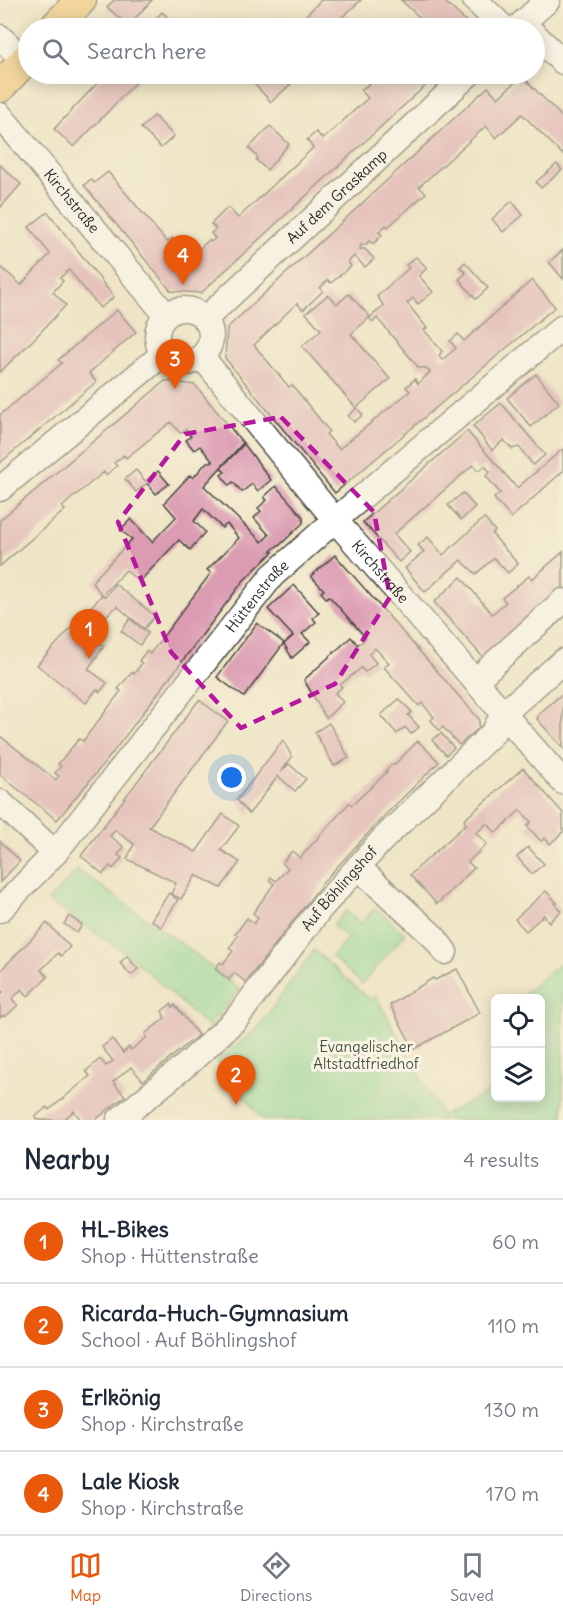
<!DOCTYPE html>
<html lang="en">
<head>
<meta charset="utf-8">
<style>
  :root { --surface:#fff; --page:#f2f2f3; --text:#1f2937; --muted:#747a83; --line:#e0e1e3; --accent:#ea580c }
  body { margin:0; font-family:Delius,sans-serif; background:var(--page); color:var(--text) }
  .controls { position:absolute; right:18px; bottom:18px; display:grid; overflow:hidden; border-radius:9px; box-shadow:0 3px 15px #0003 }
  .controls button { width:54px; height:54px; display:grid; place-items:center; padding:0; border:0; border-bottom:2px solid var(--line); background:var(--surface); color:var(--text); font:30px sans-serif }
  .you { position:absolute; left:232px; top:778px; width:21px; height:21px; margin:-15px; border:4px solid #fff; border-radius:50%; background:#1a73e8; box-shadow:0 0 0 9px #1a73e833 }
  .badge { display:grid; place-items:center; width:39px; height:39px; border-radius:50%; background:var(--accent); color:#fff; font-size:20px; font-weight:700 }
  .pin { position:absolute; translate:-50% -50px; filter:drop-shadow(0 2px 3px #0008) }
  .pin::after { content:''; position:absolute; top:32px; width:21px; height:18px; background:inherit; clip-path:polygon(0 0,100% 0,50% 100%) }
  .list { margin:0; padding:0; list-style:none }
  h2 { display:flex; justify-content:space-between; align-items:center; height:78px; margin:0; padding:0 24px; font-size:26px }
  h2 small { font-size:20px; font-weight:400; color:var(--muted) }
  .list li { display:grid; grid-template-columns:39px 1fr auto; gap:18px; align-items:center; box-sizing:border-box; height:84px; padding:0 24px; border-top:2px solid var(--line) }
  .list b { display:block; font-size:22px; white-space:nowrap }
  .list p { margin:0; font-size:20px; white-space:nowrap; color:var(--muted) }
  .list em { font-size:20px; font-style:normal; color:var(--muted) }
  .icon { flex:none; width:33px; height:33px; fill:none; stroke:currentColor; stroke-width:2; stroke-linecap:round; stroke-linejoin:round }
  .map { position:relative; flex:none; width:563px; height:1120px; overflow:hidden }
  .search { position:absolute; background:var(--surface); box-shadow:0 3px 15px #0003; left:18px; right:18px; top:18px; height:66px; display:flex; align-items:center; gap:15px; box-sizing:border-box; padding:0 21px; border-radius:33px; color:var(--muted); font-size:22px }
  .sheet { height:414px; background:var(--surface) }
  nav { display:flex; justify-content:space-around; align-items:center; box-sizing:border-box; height:84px; border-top:2px solid var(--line); background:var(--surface); font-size:16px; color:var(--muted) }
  nav a { display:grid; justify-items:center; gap:3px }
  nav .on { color:var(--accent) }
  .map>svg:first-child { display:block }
  .green { fill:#86d898; stroke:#588262; stroke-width:1.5 }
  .building { fill:#db9bb2 }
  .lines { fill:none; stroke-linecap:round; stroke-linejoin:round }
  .minor-casing { stroke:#484742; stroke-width:27 }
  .major-casing { stroke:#484742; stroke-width:33 }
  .minor { stroke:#fff; stroke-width:24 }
  .major { stroke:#f4c16b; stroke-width:30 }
  .marked { fill:none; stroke:#b5179e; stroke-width:4.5; stroke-dasharray:12 8; stroke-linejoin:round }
  .labels { text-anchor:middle; stroke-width:6; stroke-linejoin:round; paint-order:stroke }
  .street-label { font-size:15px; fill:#2b2b2b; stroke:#fcf5e5 }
  .park-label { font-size:15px; fill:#425646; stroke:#fcf5e5 }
</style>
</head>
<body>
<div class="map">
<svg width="563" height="1120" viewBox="0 0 563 1120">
  <rect width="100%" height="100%" fill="#fcf5e5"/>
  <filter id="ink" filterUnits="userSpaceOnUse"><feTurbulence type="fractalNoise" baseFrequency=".0167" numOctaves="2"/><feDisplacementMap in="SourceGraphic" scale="12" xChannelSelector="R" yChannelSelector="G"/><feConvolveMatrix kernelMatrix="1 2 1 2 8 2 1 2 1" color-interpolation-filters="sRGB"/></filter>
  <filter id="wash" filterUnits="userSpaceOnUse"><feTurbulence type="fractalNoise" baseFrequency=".008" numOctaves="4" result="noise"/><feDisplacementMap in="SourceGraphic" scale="24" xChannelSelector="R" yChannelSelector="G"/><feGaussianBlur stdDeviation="1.35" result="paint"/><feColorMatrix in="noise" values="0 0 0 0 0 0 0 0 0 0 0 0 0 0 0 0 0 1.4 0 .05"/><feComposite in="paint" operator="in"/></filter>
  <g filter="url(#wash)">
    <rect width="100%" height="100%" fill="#efe5c6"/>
    <!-- green -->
    <g class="green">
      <polygon points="78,870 189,949 240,990 208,1027 131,957 48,901"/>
      <polygon points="375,908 405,934 362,984 332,957 348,938 333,926 346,911 361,924"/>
      <polygon points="314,950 370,1000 376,996 442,1116 495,1089 496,1098 540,1098 540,999 519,998 563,961 563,1120 263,1120 216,1061 258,1028"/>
    </g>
    <g id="blocks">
      <!-- building -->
      <g class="building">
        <polygon points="114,0 152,0 128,26 107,7"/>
        <polygon points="321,0 361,0 330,28 294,28"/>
        <polygon points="401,0 443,0 473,28 431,28"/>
        <polygon points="162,12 177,26 175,28 152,28 149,26"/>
        <polygon points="106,74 129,74 137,81 74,147 54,129"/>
        <polygon points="253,74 302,74 271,102 249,78"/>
        <polygon points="373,74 376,74 384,82 394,74 438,74 201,293 171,291 84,185 91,179 94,183 108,172 167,242 172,238 185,256 192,255 209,240 211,242 215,238 211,233 216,229 211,224 228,207 238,218 313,148 307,140 316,132 323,139 368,98 361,90 371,82 368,78"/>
        <polygon points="522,76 563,118 563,155 522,114 496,138 486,126 419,187 426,193 388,227 386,225 379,232 382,235 373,244 369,241 365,245 361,245 360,249 365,249 374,259 365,267 354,256 348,262 351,266 331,283 328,280 320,288 323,291 303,310 297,303 254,345 289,387 292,385 329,431 326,434 339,449 410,391 406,387 415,379 418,384 430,372 426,368 419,368 377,318 373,322 369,318 351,334 390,379 356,408 302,346 321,330 306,313 328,295 337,304 349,294 370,317 384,306 377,296 409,268 406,265 416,257 427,268 419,276 433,292 418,304 413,298 407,303 427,328 424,330 442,351 439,356 442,360 456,348 450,341 458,334 464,341 532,280 555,307 335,493 225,358 227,328 488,87 498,98"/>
        <polygon points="154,116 174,136 161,148 141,128"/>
        <polygon points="270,126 289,144 267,170 256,160 258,158 249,148"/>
        <polygon points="557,164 562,170 541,188 536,182"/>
        <polygon points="0,165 21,184 0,208"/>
        <polygon points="512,201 523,215 503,232 492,219"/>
        <polygon points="48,212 114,297 100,308 69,270 60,278 63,281 53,292 66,305 35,338 0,372 0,266 21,285 50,254 29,227"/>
        <polygon points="563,250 563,279 549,262"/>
        <polygon points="465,262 488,288 476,299 459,279 466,273 460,267"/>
        <polygon points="117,310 136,332 89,373 96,382 0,463 0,415 62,363 58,360"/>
        <polygon points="536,374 559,403 531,427 507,398"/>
        <polygon points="165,381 195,385 243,443 204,486 262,542 269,535 254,518 261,511 258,508 267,500 264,497 276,486 303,517 303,523 279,546 278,545 271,551 273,552 244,580 107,760 57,820 0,775 0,736 56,780 59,776 55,773 61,766 58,764 79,739 83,741 121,691 118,689 132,672 134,674 142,663 139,661 146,651 150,654 211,573 207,570 239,538 227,524 222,528 203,509 194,521 205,532 190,550 179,540 139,582 126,570 102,595 105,597 115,584 155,616 144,629 117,606 87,633 104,646 88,669 107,683 100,692 97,689 86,703 37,665 102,595 92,582 132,539 120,530 131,519 152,542 176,517 164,503 190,475 193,478 207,462 213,462 200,446 194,450 186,440 191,436 186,429 180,433 171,422 126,458 124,455 114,463 117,466 106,475 104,472 71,499 62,507 65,510 0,566 0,520"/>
        <polygon points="501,403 545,455 533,465 519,447 512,449 504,440 492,450 473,426"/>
        <polygon points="357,408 363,415 354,422 348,416"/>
        <polygon points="467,431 517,488 563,449 563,471 511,518 494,498 500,493 486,476 490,472 485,466 480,470 477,470 473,465 394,534 410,552 399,562 363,522"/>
        <polygon points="244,444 271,480 258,491 252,484 242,492 233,482 229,485 221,475 225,472 221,468"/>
        <polygon points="136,470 145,481 158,471 169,484 156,494 147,483 136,492 125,479"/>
        <polygon points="463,493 475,507 461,520 448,505"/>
        <polygon points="484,518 495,531 492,534 518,564 508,573 494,558 476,574 461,560 425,592 405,568 424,552 418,545 428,537 443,555"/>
        <polygon points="563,552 563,591 488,657 482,656 434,602 461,577 492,614 506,602 502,598 529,576 532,579"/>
        <polygon points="335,555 479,719 479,728 459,745 443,727 439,730 431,720 434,717 422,703 419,706 384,667 389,663 375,648 369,654 376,663 365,672 361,668 340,685 342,687 335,693 343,702 326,718 304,680 351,637 358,645 366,638 329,596 326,598 321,592 324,590 311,576"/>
        <polygon points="294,585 319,613 313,618 316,622 302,634 310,642 292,658 284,644 293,636 268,609"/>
        <polygon points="130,619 148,633 140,645 121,631"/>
        <polygon points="257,623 284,643 244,697 217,677"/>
        <polygon points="563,693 563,748 537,719 539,714"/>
        <polygon points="399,699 412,712 408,715 419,727 411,734 405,727 397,734 381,715"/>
        <polygon points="199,700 228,721 149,827 196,852 223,814 239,826 221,850 240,862 221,888 196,875 181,899 171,894 176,883 127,859 134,844 115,830 110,836 124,847 118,855 122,858 113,869 110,866 103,874 81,856"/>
        <polygon points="329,723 349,758 334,766 315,732"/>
        <polygon points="441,733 454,748 446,755 432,740"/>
        <polygon points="283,740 292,757 281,772 289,764 306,779 295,791 278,776 249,814 237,800"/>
        <polygon points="418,741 439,762 383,817 325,880 246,982 234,973 229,980 215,969 220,962 223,964 233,951 229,948 238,936 235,934 247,918 254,924 258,918 253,913 274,884 269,880 271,877 276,881 288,868 282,863 292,851 300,858 349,803 352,805 387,772 385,771 393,764 394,765"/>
        <polygon points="523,768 563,813 563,832 550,844 545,838 541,841 527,826 531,822 520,810 496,833 487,823 476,833 487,844 468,862 474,868 437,904 410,875 466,824 464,820"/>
        <polygon points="0,841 20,861 0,882"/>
        <polygon points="528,847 544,864 532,874 517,857"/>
        <polygon points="546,891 557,903 555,904 561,911 549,922 544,915 526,931 515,919"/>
        <polygon points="169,893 178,900 161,927 151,920"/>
        <polygon points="69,916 82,925 77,933 64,924"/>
        <polygon points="47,923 70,947 61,956 58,953 41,970 48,977 28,996 22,989 12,999 18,1005 5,1017 3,1015 0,1018 0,996 3,992 0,989 0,971"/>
        <polygon points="127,956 138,969 131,975 120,963"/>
        <polygon points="457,969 480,1013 414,1049 390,1005 433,978 435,980"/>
        <polygon points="171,1004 173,1007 175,1005 198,1035 143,1081 131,1067 113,1082 125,1096 95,1120 81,1120 74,1111 63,1120 38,1120 35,1117 47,1107 49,1110 90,1076 86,1071 100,1059 106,1066 113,1061 102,1047 112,1039 123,1053 129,1047 131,1050 147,1037 145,1034 165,1018 162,1011"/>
      </g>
    </g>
  </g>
  <g filter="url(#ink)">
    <use href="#blocks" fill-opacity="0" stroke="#484742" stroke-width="1.5"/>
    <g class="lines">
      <defs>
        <g id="minor">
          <polyline points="475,0 504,28"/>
          <polyline points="517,28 548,0"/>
          <polyline points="534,34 563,62"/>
          <polyline points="0,37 25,61"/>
          <path id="s1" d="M0,115L166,315"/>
          <circle cx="184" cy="336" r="27"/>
          <path id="s2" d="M205,319L469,74"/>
          <path id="s3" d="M202,357L335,520L563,782"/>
          <polyline points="0,489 163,354"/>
          <polyline points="475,681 563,601"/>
          <polyline points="0,802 55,853"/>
          <polyline points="358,867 434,937 445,952"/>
          <path id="s4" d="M0,910L55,853L272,576L335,520L563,327"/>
          <path id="s5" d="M119,1120L192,1060L236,1019L320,909L383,839L493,733L503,714L563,661"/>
        </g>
        <g id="major">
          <polyline points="54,28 81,0"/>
          <polyline points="0,87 28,57"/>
        </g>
      </defs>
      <!-- minor casing -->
      <use href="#minor" class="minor-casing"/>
      <!-- major casing -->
      <use href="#major" class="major-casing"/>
      <!-- minor -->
      <use href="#minor" class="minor"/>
      <!-- major -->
      <use href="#major" class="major"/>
    </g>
  </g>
  <!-- marked area -->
  <path d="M0 0H563V1120H0ZM281,417L374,512L390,597L335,684L241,728L171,652L118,522L185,434Z" fill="#efe5c6" fill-opacity=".55" fill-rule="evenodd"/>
  <path class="marked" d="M281,417L374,512L390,597L335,684L241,728L171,652L118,522L185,434Z"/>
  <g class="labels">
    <!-- street labels -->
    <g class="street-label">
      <text dy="5" stroke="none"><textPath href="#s2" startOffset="180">Auf dem Graskamp</textPath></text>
      <text dy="5" stroke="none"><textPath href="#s1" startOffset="112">Kirchstraße</textPath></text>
      <text dy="5" stroke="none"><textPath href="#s3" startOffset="279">Kirchstraße</textPath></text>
      <text dy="5" stroke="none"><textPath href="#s4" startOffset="406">Hüttenstraße</textPath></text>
      <text dy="5" stroke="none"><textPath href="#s5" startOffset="321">Auf Böhlingshof</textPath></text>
    </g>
    <!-- park labels -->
    <g class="park-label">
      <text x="366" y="1052">Evangelischer<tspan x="366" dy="17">Altstadtfriedhof</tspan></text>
    </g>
  </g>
</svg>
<div class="controls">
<button><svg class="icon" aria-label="locate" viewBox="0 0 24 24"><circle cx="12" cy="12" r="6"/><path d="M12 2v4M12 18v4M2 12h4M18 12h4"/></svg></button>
<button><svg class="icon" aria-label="layers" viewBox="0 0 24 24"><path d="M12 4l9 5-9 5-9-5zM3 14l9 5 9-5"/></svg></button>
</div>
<div class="you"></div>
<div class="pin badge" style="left:89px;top:659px">1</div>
<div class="pin badge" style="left:236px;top:1105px">2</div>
<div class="pin badge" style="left:175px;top:389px">3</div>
<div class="pin badge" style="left:183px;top:285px">4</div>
<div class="search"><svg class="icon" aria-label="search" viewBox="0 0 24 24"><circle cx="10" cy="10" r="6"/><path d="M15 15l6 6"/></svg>Search here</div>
</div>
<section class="sheet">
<h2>Nearby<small>4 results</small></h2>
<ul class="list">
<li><span class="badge">1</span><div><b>HL-Bikes</b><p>Shop · Hüttenstraße</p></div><em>60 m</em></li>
<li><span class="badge">2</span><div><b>Ricarda-Huch-Gymnasium</b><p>School · Auf Böhlingshof</p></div><em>110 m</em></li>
<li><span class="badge">3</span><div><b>Erlkönig</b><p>Shop · Kirchstraße</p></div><em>130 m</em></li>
<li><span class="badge">4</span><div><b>Lale Kiosk</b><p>Shop · Kirchstraße</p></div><em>170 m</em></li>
</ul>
</section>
<nav>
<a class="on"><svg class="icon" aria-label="map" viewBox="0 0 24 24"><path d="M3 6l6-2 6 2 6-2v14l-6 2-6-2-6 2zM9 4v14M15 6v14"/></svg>Map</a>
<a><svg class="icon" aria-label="directions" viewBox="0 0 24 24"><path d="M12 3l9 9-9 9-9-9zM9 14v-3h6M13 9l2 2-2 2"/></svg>Directions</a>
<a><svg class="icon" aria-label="saved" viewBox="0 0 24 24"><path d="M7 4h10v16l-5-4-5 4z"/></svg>Saved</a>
</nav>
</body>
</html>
